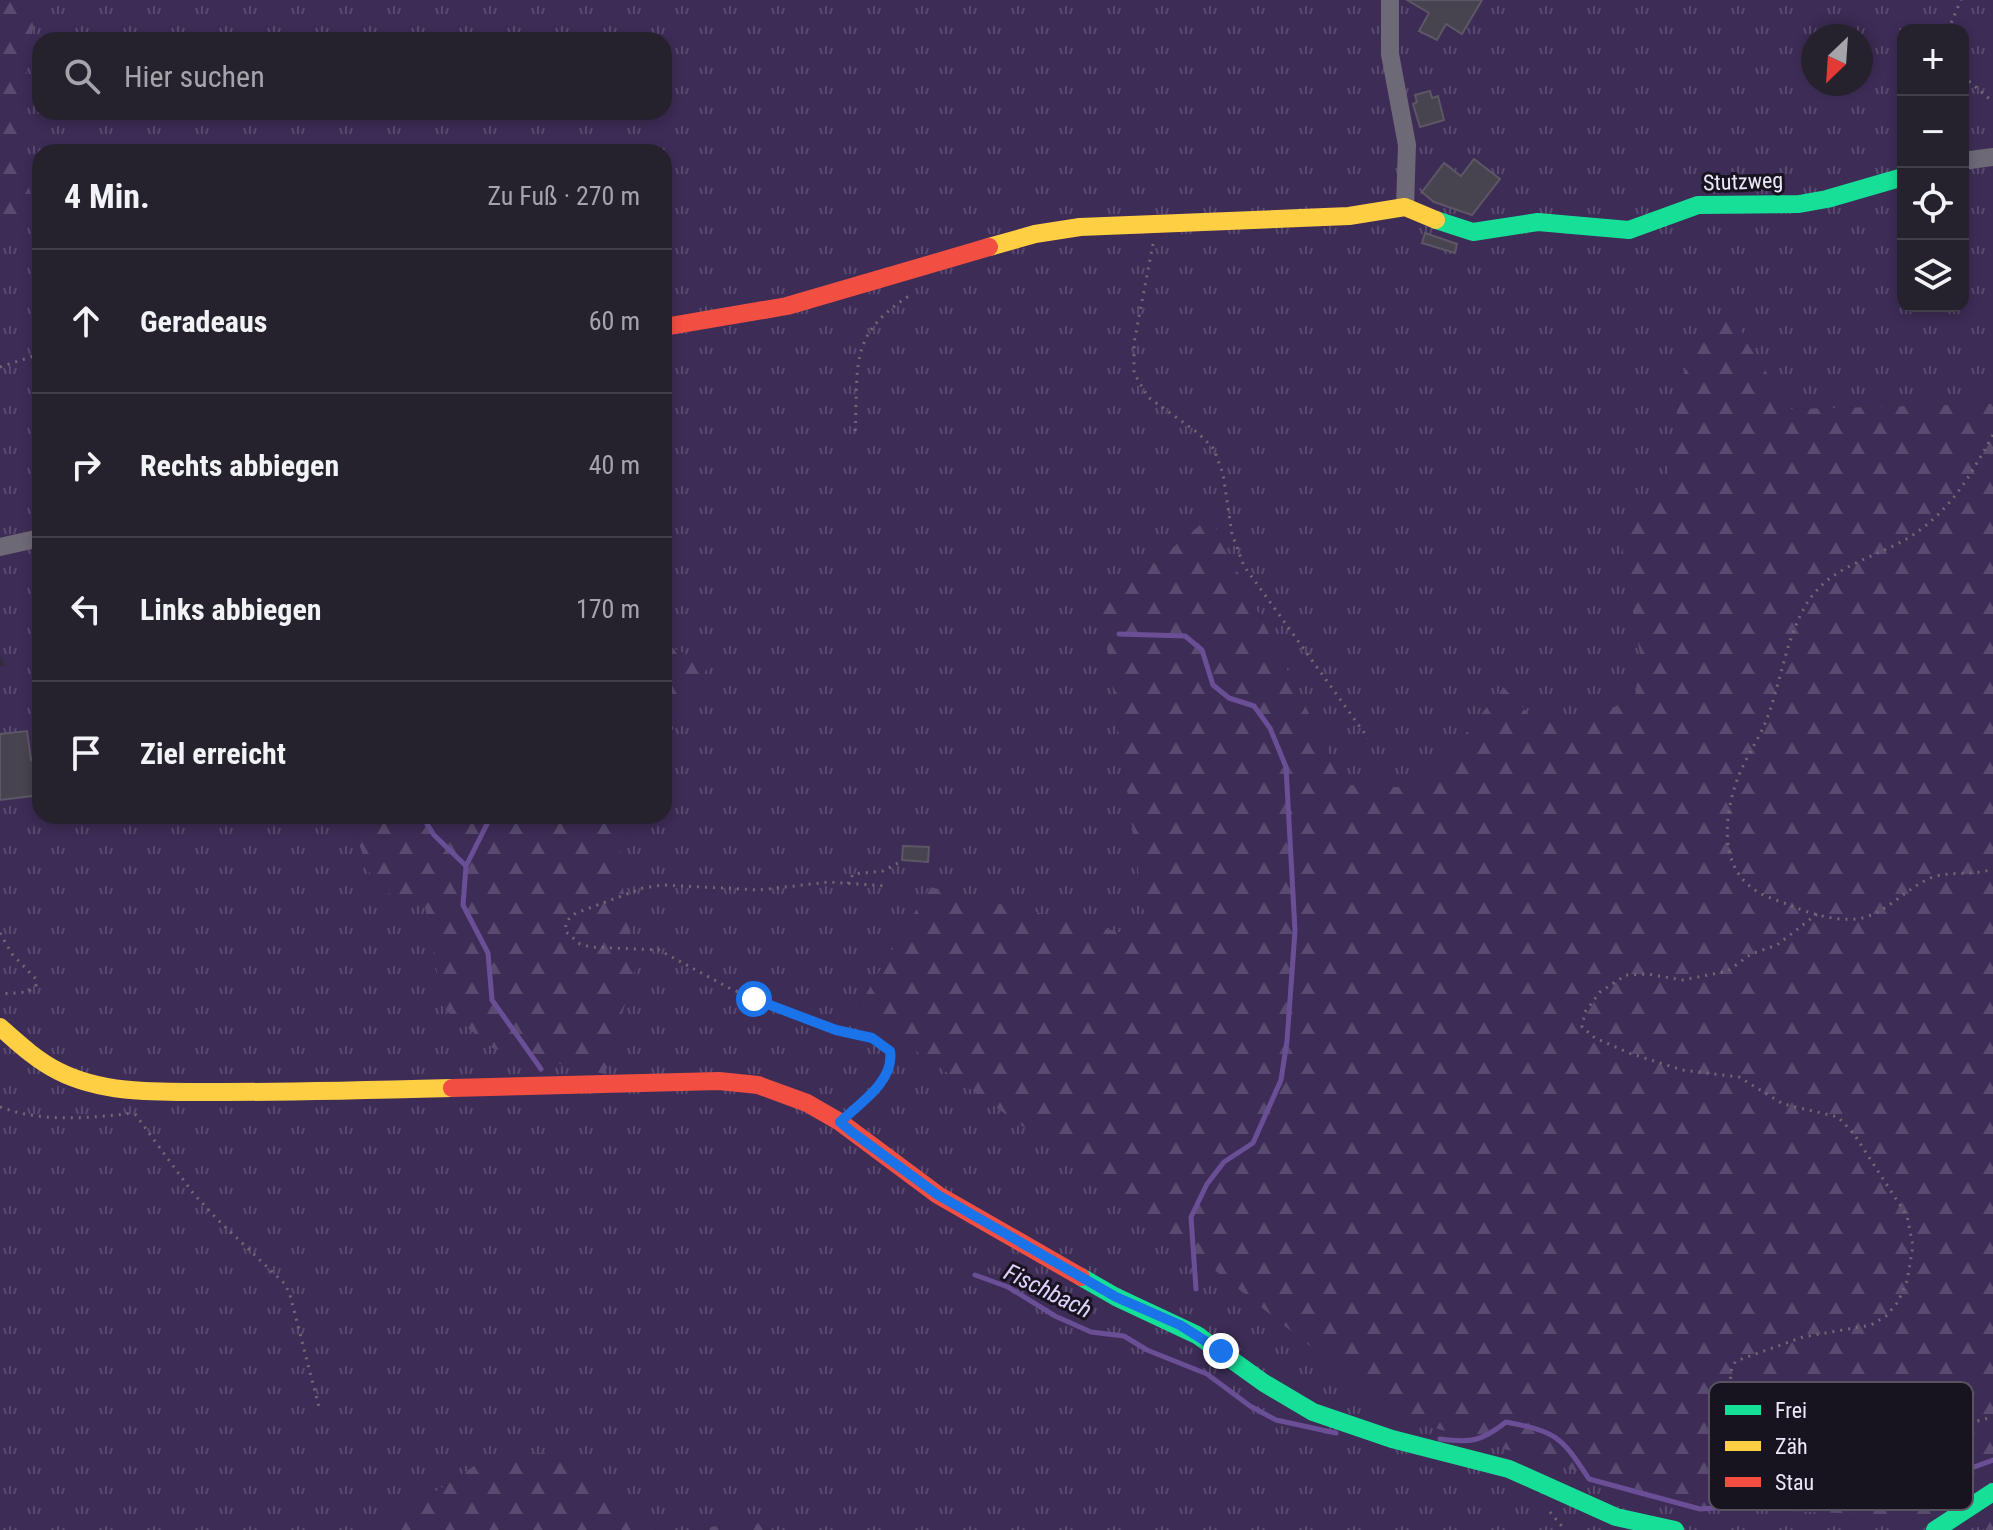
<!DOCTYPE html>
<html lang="de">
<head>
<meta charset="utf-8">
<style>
  :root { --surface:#26222d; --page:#2e2a35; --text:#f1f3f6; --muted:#a4a4aa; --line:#423f49 }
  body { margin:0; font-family:"Roboto Condensed",sans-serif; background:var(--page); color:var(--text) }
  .controls { position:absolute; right:24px; top:24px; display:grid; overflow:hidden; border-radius:16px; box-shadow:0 4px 12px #0003 }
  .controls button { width:72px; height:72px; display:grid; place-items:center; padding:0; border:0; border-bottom:2px solid var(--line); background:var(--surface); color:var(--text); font:40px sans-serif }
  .compass { position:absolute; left:1801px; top:24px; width:72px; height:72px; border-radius:50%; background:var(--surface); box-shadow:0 4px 12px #0003; rotate:205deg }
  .stop { position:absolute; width:24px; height:24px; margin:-18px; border:6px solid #1a73e8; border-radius:50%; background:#fff }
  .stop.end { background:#1a73e8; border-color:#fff; box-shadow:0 2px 8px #0008 }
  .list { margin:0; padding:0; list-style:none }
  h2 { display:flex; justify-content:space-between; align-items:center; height:104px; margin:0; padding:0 32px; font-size:34px }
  h2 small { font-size:26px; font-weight:400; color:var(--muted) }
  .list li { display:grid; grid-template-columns:52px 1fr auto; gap:24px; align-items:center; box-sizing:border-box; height:144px; padding:0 32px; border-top:2px solid var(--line) }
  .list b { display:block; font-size:30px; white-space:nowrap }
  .list em { font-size:26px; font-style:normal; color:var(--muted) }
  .icon { flex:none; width:44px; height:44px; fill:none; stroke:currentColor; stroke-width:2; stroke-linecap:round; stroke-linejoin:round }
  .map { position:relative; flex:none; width:1993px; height:1530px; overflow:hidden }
  .search { position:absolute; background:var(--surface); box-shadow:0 4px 12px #0003; left:32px; top:32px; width:640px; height:88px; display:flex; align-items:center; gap:20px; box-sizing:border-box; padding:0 28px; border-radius:24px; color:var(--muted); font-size:30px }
  .panel { position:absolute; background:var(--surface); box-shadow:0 4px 12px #0003; left:32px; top:144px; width:640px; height:680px; border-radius:24px }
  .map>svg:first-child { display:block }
  .grass { fill:url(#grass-tufts); fill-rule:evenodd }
  .forest { fill:url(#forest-firs) }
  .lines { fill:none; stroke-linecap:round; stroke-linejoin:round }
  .stream { stroke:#6b4f96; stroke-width:5 }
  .building { fill:#47434f; stroke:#5c5764; stroke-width:2 }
  .path { stroke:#6e6a75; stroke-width:3; stroke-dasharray:2 6; stroke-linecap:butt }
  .street { stroke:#6e6976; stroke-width:18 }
  .fast { stroke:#16e098; stroke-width:18 }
  .slow { stroke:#ffcf43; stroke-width:18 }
  .jam { stroke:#f24e42; stroke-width:18 }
  .route { stroke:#1a73e8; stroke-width:10 }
  .labels { text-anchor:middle; stroke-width:6; stroke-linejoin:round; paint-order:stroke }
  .street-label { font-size:22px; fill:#ede7f9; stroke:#17131f }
  .water-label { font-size:24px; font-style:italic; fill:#e1d2fd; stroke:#17131f }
  .key { fill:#17131f; stroke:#575360; stroke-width:2 }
  .key-label { font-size:22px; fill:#ede7f9 }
</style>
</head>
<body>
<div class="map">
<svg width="1993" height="1530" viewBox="0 0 1993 1530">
  <defs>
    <pattern id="grass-tufts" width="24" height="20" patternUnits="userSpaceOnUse" patternTransform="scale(2)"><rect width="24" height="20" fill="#3d2c56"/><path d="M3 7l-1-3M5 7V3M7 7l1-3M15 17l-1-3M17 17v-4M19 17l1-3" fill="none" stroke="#594b6f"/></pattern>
    <pattern id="forest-firs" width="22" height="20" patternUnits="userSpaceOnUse" patternTransform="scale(2)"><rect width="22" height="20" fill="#3d2c56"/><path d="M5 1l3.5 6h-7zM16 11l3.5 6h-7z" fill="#594b6f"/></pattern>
  </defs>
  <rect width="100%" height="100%" fill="#322d3c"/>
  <!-- grass -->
  <path class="grass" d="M13,0H1993V404L1791,409L1744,339L1737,315H1720L1682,376L1664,500L1631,507L1619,524L1640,655L1636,697L1610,709L1538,724L1503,687L1422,788L1345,785L1210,517L1101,606L1148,940L931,887L857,1008L1128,1201L1986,1530H773L753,1521L689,1530H656L551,1453L492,1454L378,1530H0V667L5,666L0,655V226L19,228L29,173L18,133L34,20ZM1903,30H1963V306H1903ZM1813,36H1861V84H1813ZM40,40H664V112H40ZM40,152H664V644L708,665L664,745V816H635L618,858L636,966L444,1009L425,906L376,888L348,816H40Z"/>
  <!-- forest -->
  <g class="forest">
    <polygon points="0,0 13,0 34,20 18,133 29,173 28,215 19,228 0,226"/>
    <polygon points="1720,315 1737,315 1744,339 1791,409 1993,404 1993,1530 1986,1530 1958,1518 1696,1507 1399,1417 1128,1201 857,1009 930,887 1148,939 1101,606 1210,517 1345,785 1422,788 1503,687 1538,724 1610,709 1635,697 1640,655 1619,524 1631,507 1664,499 1682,376"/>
    <polygon points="664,644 709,665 664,745"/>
    <polygon points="348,816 635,816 618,858 636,966 605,1074 494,1049 444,1009 425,907 376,888"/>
    <polygon points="551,1453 656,1530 378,1530 492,1454"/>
    <polygon points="753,1521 773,1530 689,1530"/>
  </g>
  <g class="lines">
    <!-- stream -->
    <g class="stream">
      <polyline points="1119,634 1185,636 1202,650 1213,685 1229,698 1254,706 1270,728 1286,767 1295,931 1287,1041 1281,1080 1253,1143 1224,1162 1207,1184 1191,1217 1196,1289"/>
      <polyline points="422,816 434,835 466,866"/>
      <polyline points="491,816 466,866 463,905 488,953 492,1000 541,1069"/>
      <polyline points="975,1275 1008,1287 1055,1316 1091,1332 1124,1336 1147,1350 1207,1374 1250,1406 1276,1420 1336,1433"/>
      <path d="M1440,1439C1470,1443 1481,1442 1506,1422C1557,1432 1561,1436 1589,1479L1700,1509L1895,1496L1993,1460"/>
    </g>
  </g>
  <!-- building -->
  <g class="building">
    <polygon points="1407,0 1482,0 1462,34 1446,24 1437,40 1419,31 1429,13"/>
    <polygon points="1430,91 1432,98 1438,96 1444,120 1420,127 1413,104 1417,102 1415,95"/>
    <polygon points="1474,159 1500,179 1472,215 1434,202 1422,192 1444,163 1461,176"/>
    <polygon points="1425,233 1457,244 1455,253 1422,243"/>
    <polygon points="27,731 31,760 40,759 40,795 0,800 0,734"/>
    <polygon points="903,846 929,847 928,862 902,860"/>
  </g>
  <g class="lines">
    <!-- path -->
    <g class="path">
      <polyline points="1948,30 1961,0"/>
      <polyline points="1963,76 1993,102"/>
      <polyline points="1153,244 1134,343 1134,373 1148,397 1198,433 1214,449 1223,474 1232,534 1244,566 1368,738"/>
      <polyline points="0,367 40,354"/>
      <path d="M855,431C859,363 847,335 912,294"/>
      <path d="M1993,435C1972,472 1955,504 1920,530C1886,556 1840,560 1812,596C1786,630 1781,687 1764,726C1756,743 1746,758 1739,775C1725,810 1718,862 1751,887C1761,896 1777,900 1789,905C1811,914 1842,924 1866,917C1891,909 1909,886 1933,877C1950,871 1973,876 1993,869"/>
      <polyline points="848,884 853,874 883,871 898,863"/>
      <path d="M1817,914L1777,945L1751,954L1728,971L1683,980L1647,974L1626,975L1600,992L1585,1012L1582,1027L1595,1038L1629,1053L1682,1070L1739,1077L1783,1104L1838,1117L1854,1134L1907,1216L1913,1246L1907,1281L1898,1302L1886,1316L1871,1325L1803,1337L1736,1361C1728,1372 1729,1384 1738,1394C1750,1409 1763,1420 1781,1427C1807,1436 1833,1426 1860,1426C1880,1426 1900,1430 1921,1430C1945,1430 1969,1423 1993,1417"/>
      <polyline points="0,933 12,954 36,979 36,985 28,992 0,994"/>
      <path d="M857,1106C873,1091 894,1075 890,1051L872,1038L836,1030L731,989L659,950L591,947L580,944L565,931C566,922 568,918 576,913L643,888L663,885L759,890L829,882L887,886"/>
      <path d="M0,1107C43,1123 90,1118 134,1113"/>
      <polyline points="135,1114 193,1193 217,1219 285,1284 290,1295 320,1411"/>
      <polyline points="1550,1512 1565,1530"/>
    </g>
    <!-- street -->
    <g class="street">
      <polyline points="1390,0 1390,54 1407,145 1405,207"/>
      <polyline points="1963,161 1993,157"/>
      <polyline points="0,547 40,538"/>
    </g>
    <!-- fast -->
    <g class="fast">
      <polyline points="1436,220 1473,232 1538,222 1629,230 1698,205 1799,204 1827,199 1903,177"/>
      <polyline points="1081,1277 1116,1297 1197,1335 1264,1383 1313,1412 1392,1439 1509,1469 1616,1517 1675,1530"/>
      <polyline points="1935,1530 1993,1492"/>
    </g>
    <!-- slow -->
    <g class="slow">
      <polyline points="989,247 1035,234 1080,227 1349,216 1405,207 1436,220"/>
      <path d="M0,1027C18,1043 36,1060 58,1071C109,1097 171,1091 226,1092C301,1092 377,1090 452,1088"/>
    </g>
    <!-- jam -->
    <g class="jam">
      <polyline points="664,327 787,306 989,247"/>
      <polyline points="452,1088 719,1081 758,1085 807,1103 840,1122 938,1195 1081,1277"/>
    </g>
  </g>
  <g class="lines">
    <!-- route -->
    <path class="route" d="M754,999L836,1030L872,1038L890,1051C895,1081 859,1104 840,1122L852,1132L938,1195L1116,1297L1180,1325L1221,1351"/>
  </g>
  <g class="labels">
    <!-- street labels -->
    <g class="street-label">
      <text transform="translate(1743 181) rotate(-2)" y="8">Stutzweg</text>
    </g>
    <!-- water labels -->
    <g class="water-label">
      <text transform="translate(1048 1291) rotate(26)" y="8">Fischbach</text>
    </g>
  </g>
  <!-- legend -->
  <rect x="1709" y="1382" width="264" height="128" rx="12" class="key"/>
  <rect x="1725" y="1405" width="36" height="10" fill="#16e098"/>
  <rect x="1725" y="1441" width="36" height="10" fill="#ffcf43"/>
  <rect x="1725" y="1477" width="36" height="10" fill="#f24e42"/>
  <g class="key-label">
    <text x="1775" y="1418">Frei</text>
    <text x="1775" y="1454">Zäh</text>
    <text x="1775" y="1490">Stau</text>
  </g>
</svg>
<div class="controls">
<button>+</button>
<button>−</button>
<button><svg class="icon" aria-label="locate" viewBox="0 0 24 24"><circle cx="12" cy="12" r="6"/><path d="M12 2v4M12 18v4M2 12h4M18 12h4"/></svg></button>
<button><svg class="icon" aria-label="layers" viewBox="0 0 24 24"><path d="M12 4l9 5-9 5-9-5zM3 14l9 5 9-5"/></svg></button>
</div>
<svg class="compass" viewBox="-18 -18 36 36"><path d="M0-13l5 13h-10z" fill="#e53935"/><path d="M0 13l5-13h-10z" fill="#a4a4aa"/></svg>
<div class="stop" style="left:754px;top:999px"></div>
<div class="stop end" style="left:1221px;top:1351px"></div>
<div class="search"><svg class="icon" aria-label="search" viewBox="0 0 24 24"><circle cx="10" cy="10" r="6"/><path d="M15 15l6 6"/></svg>Hier suchen</div>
<section class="panel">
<h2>4 Min.<small>Zu Fuß · 270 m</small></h2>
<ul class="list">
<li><svg class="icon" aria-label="ahead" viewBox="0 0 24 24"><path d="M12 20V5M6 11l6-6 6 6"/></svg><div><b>Geradeaus</b></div><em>60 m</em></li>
<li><svg class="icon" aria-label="right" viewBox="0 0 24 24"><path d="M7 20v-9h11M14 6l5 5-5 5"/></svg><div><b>Rechts abbiegen</b></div><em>40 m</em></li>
<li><svg class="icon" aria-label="left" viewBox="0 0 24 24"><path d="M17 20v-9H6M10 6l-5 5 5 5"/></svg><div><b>Links abbiegen</b></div><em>170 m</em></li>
<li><svg class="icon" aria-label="arrive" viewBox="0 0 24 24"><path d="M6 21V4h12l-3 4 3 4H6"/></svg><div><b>Ziel erreicht</b></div></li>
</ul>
</section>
</div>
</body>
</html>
